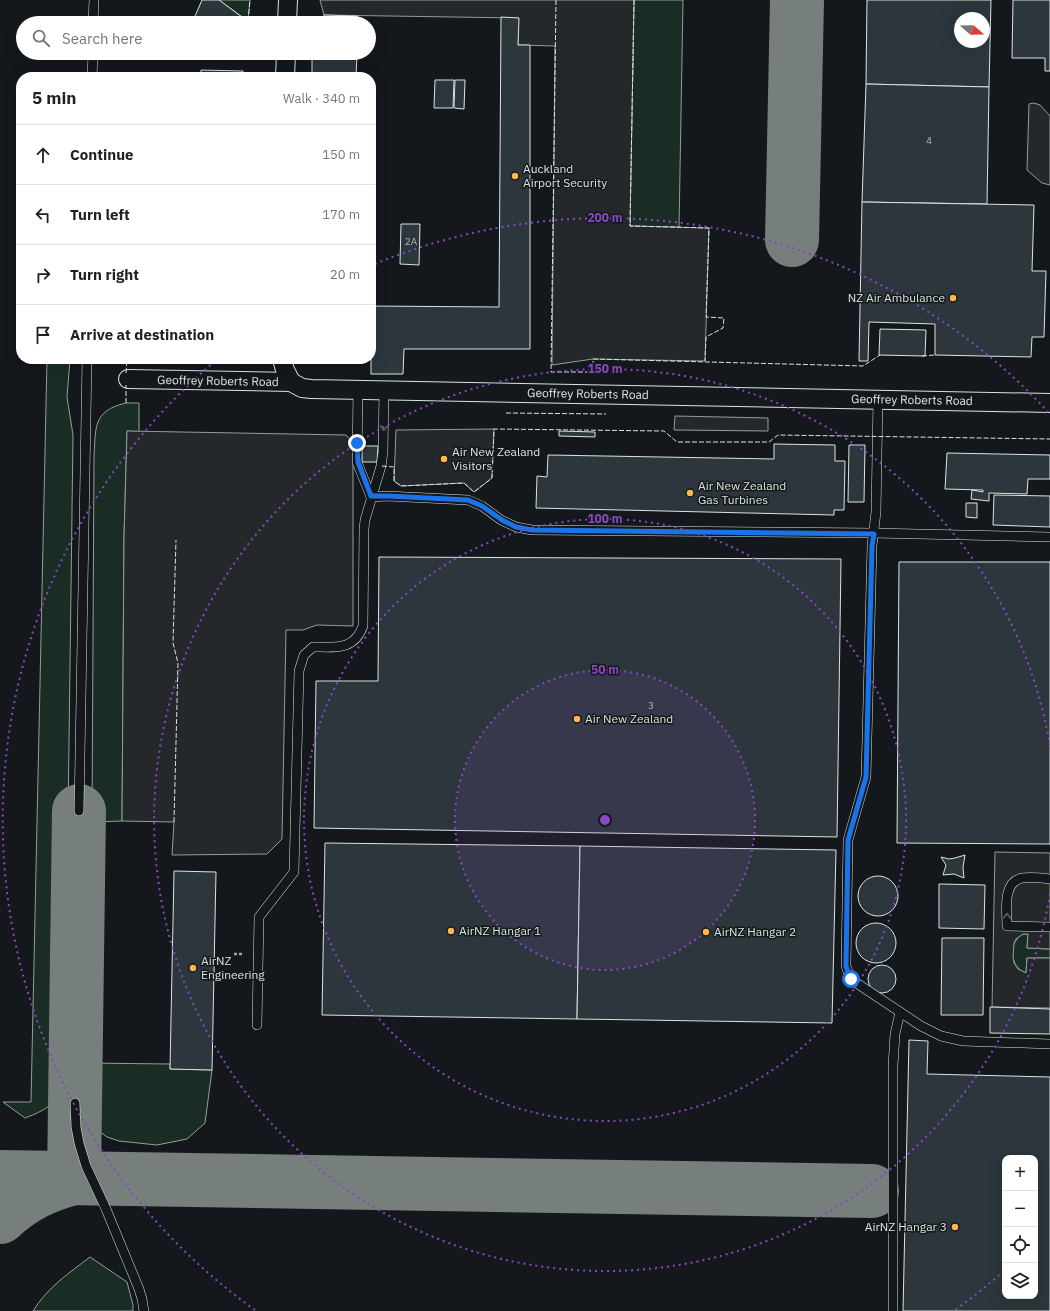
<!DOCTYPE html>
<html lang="en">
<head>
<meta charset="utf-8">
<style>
  :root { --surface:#fff; --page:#f6f6f6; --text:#202124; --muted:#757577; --line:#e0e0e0 }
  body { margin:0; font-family:"IBM Plex Sans",sans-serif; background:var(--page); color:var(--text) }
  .controls { position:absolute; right:12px; bottom:12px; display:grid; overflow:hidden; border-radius:8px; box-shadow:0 4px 16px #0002 }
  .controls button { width:36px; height:36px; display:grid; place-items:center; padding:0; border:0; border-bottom:1px solid var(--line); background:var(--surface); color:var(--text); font:20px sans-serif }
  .compass { position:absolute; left:954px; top:12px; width:36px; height:36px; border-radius:50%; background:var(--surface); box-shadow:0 4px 16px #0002; rotate:110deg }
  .stop { position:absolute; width:12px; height:12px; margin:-9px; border:3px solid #1a73e8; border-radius:50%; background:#fff }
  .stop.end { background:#1a73e8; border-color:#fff; box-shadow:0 1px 4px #0008 }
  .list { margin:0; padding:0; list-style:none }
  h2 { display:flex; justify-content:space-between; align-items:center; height:52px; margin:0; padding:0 16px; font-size:17px }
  h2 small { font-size:13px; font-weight:400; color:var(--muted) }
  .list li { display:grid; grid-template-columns:26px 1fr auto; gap:12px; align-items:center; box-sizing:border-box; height:60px; padding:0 16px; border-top:1px solid var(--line) }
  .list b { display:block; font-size:15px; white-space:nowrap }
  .list em { font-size:13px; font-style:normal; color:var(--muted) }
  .icon { flex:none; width:22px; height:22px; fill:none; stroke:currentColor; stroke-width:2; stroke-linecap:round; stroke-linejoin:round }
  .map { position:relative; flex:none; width:1050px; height:1311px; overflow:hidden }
  .search { position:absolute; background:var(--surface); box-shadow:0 4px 16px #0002; left:16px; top:16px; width:360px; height:44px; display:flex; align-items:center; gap:10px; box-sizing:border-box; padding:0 14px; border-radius:22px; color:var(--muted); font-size:15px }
  .panel { position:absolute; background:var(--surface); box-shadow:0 4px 16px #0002; left:16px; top:72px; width:360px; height:292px; border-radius:16px }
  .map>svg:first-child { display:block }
  .green { fill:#1a2d24; stroke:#939e99 }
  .parking { fill:#24282b; stroke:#939e99 }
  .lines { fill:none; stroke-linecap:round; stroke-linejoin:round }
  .taxiway { stroke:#767f7c; stroke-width:54 }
  .building { fill:#2c363c; stroke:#d8e6dc; fill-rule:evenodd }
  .lane-casing { stroke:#d8e6dc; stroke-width:10 }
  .street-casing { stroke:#d8e6dc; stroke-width:20 }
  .path { stroke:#9da8a2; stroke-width:2.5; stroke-dasharray:3 2; stroke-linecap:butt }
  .lane { stroke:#14181c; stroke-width:9 }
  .street { stroke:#14181c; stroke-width:18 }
  .fence { stroke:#d8e6dc; stroke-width:1; stroke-dasharray:5 2; stroke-linecap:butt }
  .oneway { stroke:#59605f }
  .route { stroke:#1a73e8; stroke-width:5 }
  .ring { fill:none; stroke:#8948c3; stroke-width:2; stroke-dasharray:2 4 }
  .poi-dot { fill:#ffb74d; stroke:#14181c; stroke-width:1.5 }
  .labels { text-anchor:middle; stroke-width:3; stroke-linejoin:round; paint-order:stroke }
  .number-label { font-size:10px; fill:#adbab4 }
  .poi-label { font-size:12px; fill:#d8e6dc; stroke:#14181c; text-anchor:start }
  .street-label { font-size:12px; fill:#d8e6dc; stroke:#14181c }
  .centre { fill:#8948c3; stroke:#14181c; stroke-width:2 }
  .ring-label { font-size:12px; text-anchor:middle; font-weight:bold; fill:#8948c3; stroke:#14181c; stroke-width:3; stroke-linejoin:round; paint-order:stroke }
</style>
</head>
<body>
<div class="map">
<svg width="1050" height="1311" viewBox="0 0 1050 1311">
  <rect width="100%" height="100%" fill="#14181c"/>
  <!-- green -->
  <g class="green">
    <polygon points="219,0 250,0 248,21"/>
    <polygon points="634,0 683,0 679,227 630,226"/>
    <path d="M47,359H70L67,397L73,435L65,1050C64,1089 66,1103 25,1118L3,1102H31Z"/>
    <path d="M126,403H139V432L127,431L124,538L122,821L92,822L94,456C96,428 92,411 126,403Z"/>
    <path d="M1023,934H1028L1027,948L1050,949V958H1027L1026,973C1009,967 1008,942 1023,934Z"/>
    <polygon points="86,1063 170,1064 170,1069 212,1070 205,1123 187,1139 157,1145 119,1141 107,1137 99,1131 89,1119 86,1108"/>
    <path d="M90,1257L127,1282L133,1305V1311H33C47,1288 69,1273 90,1257Z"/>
  </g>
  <!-- parking -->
  <g class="parking">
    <polygon points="320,0 634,0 630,226 709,228 705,361 593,359 552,365 555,46 518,45 518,18 324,15"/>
    <polygon points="1034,103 1040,105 1050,116 1050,185 1042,183 1027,170 1029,104"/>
    <polygon points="675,416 768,418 768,431 674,430"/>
    <polygon points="494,429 492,478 474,492 464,483 401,486 394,481 396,430"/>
    <polygon points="127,431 346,435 353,443 353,626 317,625 303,630 286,630 282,839 267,854 172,855 174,822 122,821 124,538"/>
    <polygon points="995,852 1050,853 1050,949 1027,948 1028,934 1023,934 1016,939 1014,943 1013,957 1014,963 1018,969 1026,973 1027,958 1050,958 1050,1008 992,1007"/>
  </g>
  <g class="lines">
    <!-- taxiway -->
    <g class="taxiway">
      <polyline points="792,240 797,0"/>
      <polyline points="0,1177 872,1191"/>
      <path d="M0,1217C23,1196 44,1186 74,1178L79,811"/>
    </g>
  </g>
  <!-- building -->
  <g class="building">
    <polygon points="202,0 219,0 250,23 192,23"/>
    <path d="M867,0H991L989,87L866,84ZM960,18H984V42H960Z"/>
    <polygon points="1013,0 1050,0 1050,71 1045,71 1045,58 1012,58"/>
    <polygon points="324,15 357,16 357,23 323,23"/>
    <polygon points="501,17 519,18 518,45 530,45 530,349 404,349 403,374 371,374 371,306 499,307"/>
    <polygon points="312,53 357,53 356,77 312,77"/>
    <polygon points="201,70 243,71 243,77 201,77"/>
    <polygon points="435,80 454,80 453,108 434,108"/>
    <polygon points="455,80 465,80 464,109 454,108"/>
    <polygon points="866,84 989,87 987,204 862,202"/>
    <polygon points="862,202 1034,205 1032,271 1046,271 1044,337 1032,337 1031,357 935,355 935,324 869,322 868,361 859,361"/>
    <polygon points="401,224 420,224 419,265 400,264"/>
    <polygon points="880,329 926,330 925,356 879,355"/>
    <polygon points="559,431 595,432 595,437 559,436"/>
    <polygon points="774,444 835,445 835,461 845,461 844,510 834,510 834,515 536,508 537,476 547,477 548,455 774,459"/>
    <polygon points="849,445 865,445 864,502 848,502"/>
    <polygon points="362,446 378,446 377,462 362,462"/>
    <polygon points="947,453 1050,455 1050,479 1028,479 1027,494 989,493 989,501 971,499 972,490 983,492 983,490 945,489"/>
    <polygon points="994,495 1050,496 1050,527 993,525"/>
    <polygon points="966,503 977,503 977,518 966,517"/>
    <polygon points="379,557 841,559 837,837 314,828 316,681 378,681"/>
    <polygon points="899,562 1050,562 1050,844 897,843"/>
    <polygon points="325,843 580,846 577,1019 322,1015"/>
    <polygon points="580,846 836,850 832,1023 577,1019"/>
    <polygon points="965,855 963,867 964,878 954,874 943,875 946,865 941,857 949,859 955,858"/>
    <polygon points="174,871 216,872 212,1070 170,1069"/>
    <circle cx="878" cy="896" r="20"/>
    <polygon points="939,884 985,885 984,929 939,928"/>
    <circle cx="876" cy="943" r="20"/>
    <polygon points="942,938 984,938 983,1015 941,1015"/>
    <circle cx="882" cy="979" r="14"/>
    <polygon points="990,1007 1050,1009 1050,1034 990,1033"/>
    <path d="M909,1040L928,1041L927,1074L1050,1077V1311H903ZM1005,1158H1035V1296H1005Z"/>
  </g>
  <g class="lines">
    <defs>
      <g id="lane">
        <polyline points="93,23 94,0"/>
        <polyline points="92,77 93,53"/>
        <polyline points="358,390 357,462 371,497"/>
        <path d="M878,399L876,512L872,546L866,777L848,840L846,966C848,973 850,977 855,982L921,1026L941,1036L963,1041L1050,1044"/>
        <polyline points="371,497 387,496 468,500 482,506 501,520 516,527 532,530 874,533 1050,537"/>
        <polyline points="79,811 87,359"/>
        <path d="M1050,879C1041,878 1030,877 1022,878C1002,882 1007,911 1007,926L1050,927"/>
        <path d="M257,1025L259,917L294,872L299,671L304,655L313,647C335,647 354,651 363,626L364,529L365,520L381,466L383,452L384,390"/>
        <polyline points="75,1103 76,1127 79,1143 86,1166 106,1209 139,1289 142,1299 144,1311"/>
        <polyline points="893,1311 893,1066 895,1034 900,1012"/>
      </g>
      <g id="street">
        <polyline points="287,23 288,0"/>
        <polyline points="285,77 286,53"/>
        <polyline points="282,359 285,370 291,382"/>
        <polyline points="128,379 291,382 302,388 311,389 1050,403"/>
      </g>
    </defs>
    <!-- lane casing -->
    <use href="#lane" class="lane-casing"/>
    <!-- street casing -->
    <use href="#street" class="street-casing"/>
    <!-- path -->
    <polyline class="path" points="234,954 244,954"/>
    <!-- lane -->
    <use href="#lane" class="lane"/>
    <!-- street -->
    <use href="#street" class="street"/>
    <!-- fence -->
    <g class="fence">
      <polyline points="556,0 551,372 593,372 593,359 863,366 880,355"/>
      <polyline points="634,0 630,226 709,228 706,317 724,318 723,328 706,337 705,361"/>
      <polyline points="248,21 250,0"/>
      <polyline points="922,356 935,355"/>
      <polyline points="126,373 127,359"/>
      <polyline points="126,403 126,385"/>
      <polyline points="506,413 606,414"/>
      <polyline points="382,466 394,467 394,481 401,486 464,483 474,492 492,478 494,429 664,431 677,442 769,442 778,435 1050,439"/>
      <polyline points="174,822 178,663 173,643 176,540"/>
    </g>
  </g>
  <!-- one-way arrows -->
  <defs><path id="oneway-chevron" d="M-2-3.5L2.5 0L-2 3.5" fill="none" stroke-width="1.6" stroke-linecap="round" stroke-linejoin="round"/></defs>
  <g class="oneway">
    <use href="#oneway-chevron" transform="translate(384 428) rotate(91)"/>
    <use href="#oneway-chevron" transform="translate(1007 916) rotate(-89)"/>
  </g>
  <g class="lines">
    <!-- route -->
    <polyline class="route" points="357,443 358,462 371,496 387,496 468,500 482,506 502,520 516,527 532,530 874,534 872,546 866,777 848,840 846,966 848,972 851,979"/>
  </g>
  <!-- distance rings -->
  <circle cx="605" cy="820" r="150" fill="#8948c3" fill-opacity=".12"/>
  <g class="ring">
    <circle cx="605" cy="820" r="150"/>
    <circle cx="605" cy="820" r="301"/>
    <path d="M1050 894A451 451 0 1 1 1050 746"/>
    <path d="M1004 1271A602 602 0 0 1 955 1310M255 1310A602 602 0 0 1 214 362M375 264A602 602 0 0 1 1049 413"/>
  </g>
  <!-- markers -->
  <g class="poi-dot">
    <circle cx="515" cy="176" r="4"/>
    <circle cx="953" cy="298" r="4"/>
    <circle cx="444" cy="459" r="4"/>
    <circle cx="690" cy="493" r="4"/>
    <circle cx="577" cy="719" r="4"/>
    <circle cx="451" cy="931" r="4"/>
    <circle cx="706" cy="932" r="4"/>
    <circle cx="193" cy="968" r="4"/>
    <circle cx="955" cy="1227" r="4"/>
  </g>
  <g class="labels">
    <!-- number labels -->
    <g class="number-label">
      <text x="929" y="144">4</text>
      <text x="411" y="245">2A</text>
      <text x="651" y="709">3</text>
    </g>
    <!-- poi labels -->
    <g class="poi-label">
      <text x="523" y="173">Auckland<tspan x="523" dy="14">Airport Security</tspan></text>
      <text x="945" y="302" text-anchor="end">NZ Air Ambulance</text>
      <text x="452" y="456">Air New Zealand<tspan x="452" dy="14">Visitors</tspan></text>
      <text x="698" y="490">Air New Zealand<tspan x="698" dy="14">Gas Turbines</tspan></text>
      <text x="585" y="723">Air New Zealand</text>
      <text x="459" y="935">AirNZ Hangar 1</text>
      <text x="714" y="936">AirNZ Hangar 2</text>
      <text x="201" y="965">AirNZ<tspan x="201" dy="14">Engineering</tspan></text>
      <text x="947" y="1231" text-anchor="end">AirNZ Hangar 3</text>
    </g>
    <!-- street labels -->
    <g class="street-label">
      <text transform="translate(218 381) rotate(1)" y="4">Geoffrey Roberts Road</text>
      <text transform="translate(588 394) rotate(1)" y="4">Geoffrey Roberts Road</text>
      <text transform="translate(912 400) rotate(1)" y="4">Geoffrey Roberts Road</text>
    </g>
  </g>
  <circle cx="605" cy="820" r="6" class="centre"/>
  <g class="ring-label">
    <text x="605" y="222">200 m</text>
    <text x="605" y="373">150 m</text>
    <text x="605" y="523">100 m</text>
    <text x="605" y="674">50 m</text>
  </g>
</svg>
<div class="controls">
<button>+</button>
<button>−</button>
<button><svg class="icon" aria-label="locate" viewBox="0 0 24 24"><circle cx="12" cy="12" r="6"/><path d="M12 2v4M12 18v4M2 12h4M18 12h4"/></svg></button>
<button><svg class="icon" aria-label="layers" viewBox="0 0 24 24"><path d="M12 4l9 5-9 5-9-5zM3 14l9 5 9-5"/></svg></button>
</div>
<svg class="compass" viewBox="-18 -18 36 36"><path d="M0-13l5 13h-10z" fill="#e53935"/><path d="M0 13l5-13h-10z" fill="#757577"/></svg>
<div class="stop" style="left:851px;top:979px"></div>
<div class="stop end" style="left:357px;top:443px"></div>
<div class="search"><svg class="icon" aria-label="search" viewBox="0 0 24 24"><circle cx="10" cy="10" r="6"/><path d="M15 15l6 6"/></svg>Search here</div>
<section class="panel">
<h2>5 min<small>Walk · 340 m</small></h2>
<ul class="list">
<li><svg class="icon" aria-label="ahead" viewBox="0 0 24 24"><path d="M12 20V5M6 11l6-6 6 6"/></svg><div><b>Continue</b></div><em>150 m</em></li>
<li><svg class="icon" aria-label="left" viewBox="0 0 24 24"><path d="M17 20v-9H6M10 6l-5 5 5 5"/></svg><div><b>Turn left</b></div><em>170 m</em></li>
<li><svg class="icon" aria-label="right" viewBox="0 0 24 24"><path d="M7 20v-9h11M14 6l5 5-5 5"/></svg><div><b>Turn right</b></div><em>20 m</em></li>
<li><svg class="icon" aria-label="arrive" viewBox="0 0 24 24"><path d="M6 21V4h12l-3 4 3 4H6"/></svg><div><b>Arrive at destination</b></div></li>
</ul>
</section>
</div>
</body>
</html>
